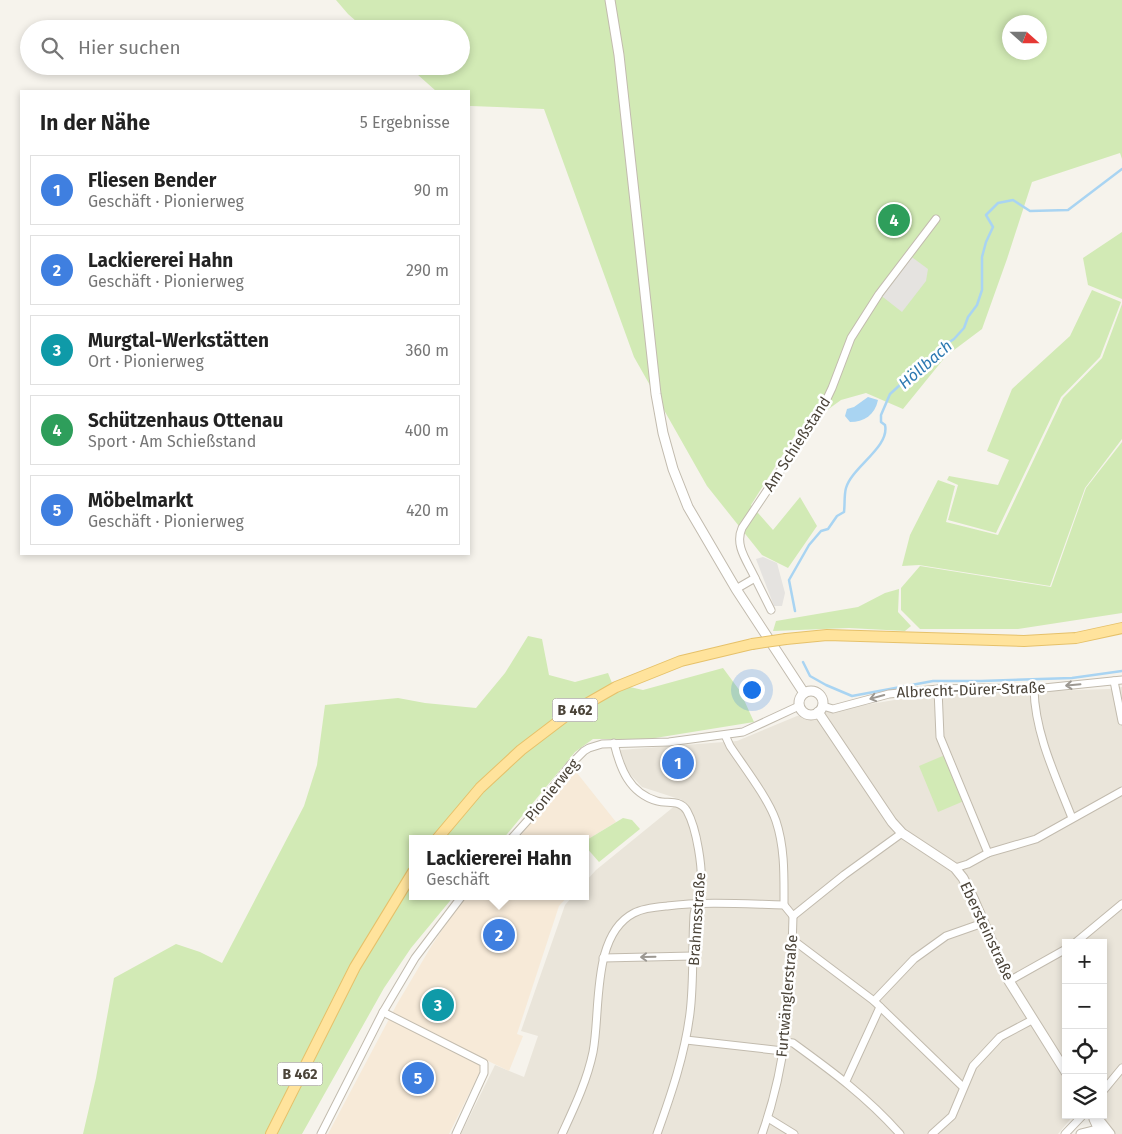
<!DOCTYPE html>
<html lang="de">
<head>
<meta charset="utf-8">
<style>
  :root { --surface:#fff; --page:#f6f6f6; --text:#222; --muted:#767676; --line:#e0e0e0; --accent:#0f766e }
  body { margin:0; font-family:"Fira Sans",sans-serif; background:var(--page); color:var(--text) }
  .controls { position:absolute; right:15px; bottom:15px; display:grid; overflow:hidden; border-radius:0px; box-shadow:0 2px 8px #0003 }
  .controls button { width:45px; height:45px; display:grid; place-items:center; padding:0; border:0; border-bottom:1px solid var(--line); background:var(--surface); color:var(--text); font:25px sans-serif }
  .compass { position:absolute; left:1002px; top:15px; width:45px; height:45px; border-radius:50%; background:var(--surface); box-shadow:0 2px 8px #0003; rotate:111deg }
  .you { position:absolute; left:751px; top:689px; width:18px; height:18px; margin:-12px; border:4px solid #fff; border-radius:50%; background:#1a73e8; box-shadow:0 0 0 8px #1a73e833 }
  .badge { display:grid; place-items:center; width:32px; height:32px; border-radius:50%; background:var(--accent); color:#fff; font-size:16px; font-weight:700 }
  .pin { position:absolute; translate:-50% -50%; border:2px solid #fff; box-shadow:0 1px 5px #0006 }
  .popup { position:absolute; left:409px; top:835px; width:180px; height:65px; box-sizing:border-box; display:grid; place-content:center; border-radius:0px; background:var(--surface); filter:drop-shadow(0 1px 4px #0005); font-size:16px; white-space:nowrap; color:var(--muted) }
  .popup b { font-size:19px; color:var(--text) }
  .popup::after { content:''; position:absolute; left:50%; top:100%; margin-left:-10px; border:10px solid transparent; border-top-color:var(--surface) }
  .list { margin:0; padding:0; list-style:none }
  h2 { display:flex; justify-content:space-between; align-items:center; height:65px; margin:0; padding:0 20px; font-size:21px }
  h2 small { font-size:16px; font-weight:400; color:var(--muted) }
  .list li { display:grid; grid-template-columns:32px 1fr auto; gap:15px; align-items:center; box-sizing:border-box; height:70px; margin:0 10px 10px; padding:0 10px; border:1px solid var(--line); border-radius:0px }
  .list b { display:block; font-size:19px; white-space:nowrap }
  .list p { margin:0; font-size:16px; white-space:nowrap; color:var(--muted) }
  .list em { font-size:16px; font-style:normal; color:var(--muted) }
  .icon { flex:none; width:28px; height:28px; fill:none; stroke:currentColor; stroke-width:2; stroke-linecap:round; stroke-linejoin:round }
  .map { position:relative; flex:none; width:1122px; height:1134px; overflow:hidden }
  .search { position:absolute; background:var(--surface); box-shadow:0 2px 8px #0003; left:20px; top:20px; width:450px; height:55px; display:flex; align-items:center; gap:12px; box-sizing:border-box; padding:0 18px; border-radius:28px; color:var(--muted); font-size:19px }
  .panel { position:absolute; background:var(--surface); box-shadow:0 2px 8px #0003; left:20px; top:90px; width:450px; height:465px; border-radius:0px }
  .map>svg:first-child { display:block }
  .residential { fill:#eae5da }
  .commercial { fill:#f7ead8 }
  .green { fill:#d2eab5; fill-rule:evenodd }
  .parking { fill:#e5e3e0 }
  .water { fill:#a9d4f2 }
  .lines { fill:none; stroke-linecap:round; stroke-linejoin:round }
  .stream { stroke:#a9d4f2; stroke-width:2.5 }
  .minor-casing { stroke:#c2bbae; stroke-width:9 }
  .tertiary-casing { stroke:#c2bbae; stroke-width:11 }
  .primary-casing { stroke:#e6c16a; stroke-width:12 }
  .minor { stroke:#fff; stroke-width:7 }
  .tertiary { stroke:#fff; stroke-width:9 }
  .primary { stroke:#ffe39c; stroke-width:10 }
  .primary-bridge-casing { stroke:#e6c16a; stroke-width:12; stroke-linecap:butt }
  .primary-bridge { stroke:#ffe39c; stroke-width:10 }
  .oneway { stroke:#9c9892 }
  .labels { text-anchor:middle; stroke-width:5; stroke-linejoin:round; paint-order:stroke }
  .shield { fill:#fff; stroke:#817c74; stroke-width:1 }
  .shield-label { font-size:14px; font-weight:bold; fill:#4b4439 }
  .street-label { font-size:15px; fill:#4b4439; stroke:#fff }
  .water-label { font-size:16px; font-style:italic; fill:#2e7ab2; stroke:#fff }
</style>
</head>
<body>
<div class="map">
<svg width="1122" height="1134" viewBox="0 0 1122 1134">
  <rect width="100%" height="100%" fill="#f6f3ec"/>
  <!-- residential -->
  <polygon class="residential" points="1122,687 1122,1134 1114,1134 1102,1115 1103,1115 1103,943 1066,943 1066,1115 1074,1115 1058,1134 461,1134 495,1065 524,1077 538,1036 521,1031 565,905 573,896 585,896 585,882 596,870 682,800 642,787 627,771 620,750 737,741 797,716 925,695 1109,689"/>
  <!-- commercial -->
  <g class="commercial">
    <polygon points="573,768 616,822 585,841 585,839 518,839"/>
    <polygon points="467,896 568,896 559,906 517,1034 523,1036 509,1071 486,1060 449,1134 328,1134 397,1004 432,945 458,906"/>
  </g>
  <!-- green -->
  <g class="green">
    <path d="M336,0H1122V159L1120,153L1032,182L1007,259L982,329L946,356L903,409L866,393L841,400L797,432L751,505L773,530L800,497L817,526L788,568L762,555L707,486L634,357L544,109L471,106H469V91H436L408,66H461V29H365L348,14ZM1010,22H1040V52H1010Z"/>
    <polygon points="1122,232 1122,299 1088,285 1083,258"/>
    <polygon points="1092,290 1121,302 1100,357 1061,397 996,533 948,520 958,485 947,480 949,476 998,485 1009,460 987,451 1012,389 1070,336"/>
    <polygon points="1122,304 1122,439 1085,488 1050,586 919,565 902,566 910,535 938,480 955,486 946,522 998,535 1063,398 1102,358"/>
    <polygon points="1122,442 1122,613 1018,629 920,629 901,610 901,588 920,566 1051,587 1086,488"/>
    <polygon points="899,589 898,612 911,626 905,631 849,628 773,631 776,621 858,607 885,593"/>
    <polygon points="528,636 542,639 549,675 575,682 608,673 612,683 643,690 723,668 740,691 754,722 649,739 593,739 575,752 503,839 413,839 413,896 454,896 411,948 384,988 302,1134 83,1134 96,1078 114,978 176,944 200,952 222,963 304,806 317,765 325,705 398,698 425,703 476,708 505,673"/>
    <polygon points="945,755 964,801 938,812 919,766"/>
    <polygon points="623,818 632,820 640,829 599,862 585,846 585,841"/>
  </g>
  <!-- parking -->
  <g class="parking">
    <polygon points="909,255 928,269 926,281 902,312 879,294"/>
    <polygon points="763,557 777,563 785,593 782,606 774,606 756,559"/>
  </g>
  <!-- water -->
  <path class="water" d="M868,397L878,400C875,415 864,422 850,422L845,416L847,409L854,407Z"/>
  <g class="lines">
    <!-- stream -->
    <g class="stream">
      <path d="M795,611L789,580L809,545L821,531L828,529L837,516L844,512C845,504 844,495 846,488C852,467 890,447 885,425L881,422V415L890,394L942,347L954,339L964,328L968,317L977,305L982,290V257L986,242L993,227L986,215L998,203L1013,200L1030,211L1068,210L1122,169"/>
      <polyline points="803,662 810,676 826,685 852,696 933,681 981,681 1072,678 1122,671"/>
    </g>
    <defs>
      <g id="minor">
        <polyline points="755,578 771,610"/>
        <path d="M736,589L755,578C748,562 734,546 742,528L823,407L832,388L851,338L879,294L936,219"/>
        <polyline points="1114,681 1122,721"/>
        <polyline points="938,689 940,737 988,853"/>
        <path d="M1034,689C1035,734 1056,777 1072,818"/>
        <polyline points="823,706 833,709 889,694 938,689 983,688 1034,689 1122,680"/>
        <path d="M725,735L730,746C744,767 768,798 776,821C785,848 784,877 784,905"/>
        <path d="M614,743C620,768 629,793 657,801C668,804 680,799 687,811C697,829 703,869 701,889C700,898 695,906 694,915C692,947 694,981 690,1013C685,1054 671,1095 657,1134"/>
        <polyline points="511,839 528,820 570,765 584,751 589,748 602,744 669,742 743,732 799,706"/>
        <polyline points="955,868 968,864 988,853 1036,839 1122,791"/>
        <polyline points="793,940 874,1001 963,1087"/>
        <polyline points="1075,943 1122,904"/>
        <polyline points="603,958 693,956"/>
        <polyline points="1009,981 1066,949"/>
        <polyline points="874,1001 914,959 946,936 983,923"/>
        <polyline points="383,1012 484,1063 484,1073 456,1134"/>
        <polyline points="686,1040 783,1051"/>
        <path d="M785,1042L793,1043C833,1072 867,1097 900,1134"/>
        <polyline points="846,1081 880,1007"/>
        <polyline points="1103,1091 1122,1068"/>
        <polyline points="768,1118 794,1134"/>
        <polyline points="321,1134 383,1012 415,958 462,896"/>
        <path d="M562,1134C574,1108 587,1081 593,1052C601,1011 591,935 634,913C643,908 656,907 667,906C706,901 745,904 784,905L793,916L844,875L902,833"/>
        <path d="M762,1134C788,1062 791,992 793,916"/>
        <polyline points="932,1134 952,1116 973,1066 1000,1037 1032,1020"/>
        <polyline points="1065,1134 1083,1115"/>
      </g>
      <g id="tertiary">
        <polyline points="610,0 619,55 656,394 663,433 673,469 688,507 736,589 804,693"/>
        <circle cx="811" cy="703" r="12"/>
        <polyline points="818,712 892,822 902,833 946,862 955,868 963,878 973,898 1009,981 1066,1072"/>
        <polyline points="1095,1115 1110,1134"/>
        <polyline points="1094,1119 1101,1134"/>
        <polyline points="1081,1134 1093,1131 1100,1132"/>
      </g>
      <g id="primary">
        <polyline points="786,639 827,635 1024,641 1076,638 1122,628"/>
        <polyline points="437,839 480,788 521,750 567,715 616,687 681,661 752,644"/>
        <polyline points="271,1134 355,967 413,872"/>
      </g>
    </defs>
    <!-- minor casing -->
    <use href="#minor" class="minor-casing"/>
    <!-- tertiary casing -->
    <use href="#tertiary" class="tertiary-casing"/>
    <!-- primary casing -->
    <use href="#primary" class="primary-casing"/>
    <!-- minor -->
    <use href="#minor" class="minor"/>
    <!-- tertiary -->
    <use href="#tertiary" class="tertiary"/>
    <!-- primary -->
    <use href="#primary" class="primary"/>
    <defs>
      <polyline id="primary-bridge" points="752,644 786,639"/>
    </defs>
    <!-- primary-bridge casing -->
    <use href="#primary-bridge" class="primary-bridge-casing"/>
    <!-- primary-bridge -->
    <use href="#primary-bridge" class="primary-bridge"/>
  </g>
  <!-- one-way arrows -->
  <defs><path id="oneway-shaft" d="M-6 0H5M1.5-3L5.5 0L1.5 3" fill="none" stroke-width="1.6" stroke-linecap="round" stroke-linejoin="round" transform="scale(1.25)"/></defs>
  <g class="oneway">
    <use href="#oneway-shaft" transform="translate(1073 685) rotate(175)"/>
    <use href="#oneway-shaft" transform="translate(877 697) rotate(165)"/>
    <use href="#oneway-shaft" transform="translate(648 957) rotate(179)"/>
  </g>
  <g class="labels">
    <!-- shield labels -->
    <g class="shield">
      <rect x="552.5" y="698.5" width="45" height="23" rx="4"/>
      <rect x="277.5" y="1062.5" width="45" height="23" rx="4"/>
    </g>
    <g class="shield-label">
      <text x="575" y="715">B 462</text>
      <text x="300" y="1079">B 462</text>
    </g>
    <!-- street labels -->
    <g class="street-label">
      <text transform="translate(797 444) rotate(-57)" y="5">Am Schießstand</text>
      <text transform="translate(971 690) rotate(-2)" y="5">Albrecht-Dürer-Straße</text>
      <text transform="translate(552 790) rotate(-51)" y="5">Pionierweg</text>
      <text transform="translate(697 919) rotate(-86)" y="5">Brahmsstraße</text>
      <text transform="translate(987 931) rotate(65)" y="5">Ebersteinstraße</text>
      <text transform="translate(787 996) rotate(-85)" y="5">Furtwänglerstraße</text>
    </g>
    <!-- water labels -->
    <g class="water-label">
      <text transform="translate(925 364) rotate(-41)" y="6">Höllbach</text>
    </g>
  </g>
</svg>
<div class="controls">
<button>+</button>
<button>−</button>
<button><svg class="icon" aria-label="locate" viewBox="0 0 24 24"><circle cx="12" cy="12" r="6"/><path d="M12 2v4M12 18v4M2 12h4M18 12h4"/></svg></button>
<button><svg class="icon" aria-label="layers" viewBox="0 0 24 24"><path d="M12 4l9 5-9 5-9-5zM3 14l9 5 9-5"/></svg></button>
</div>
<svg class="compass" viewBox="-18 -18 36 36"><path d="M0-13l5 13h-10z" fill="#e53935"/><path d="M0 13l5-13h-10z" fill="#767676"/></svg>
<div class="you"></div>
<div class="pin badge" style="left:678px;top:763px;background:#3f7fe0">1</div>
<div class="pin badge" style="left:499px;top:935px;background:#3f7fe0">2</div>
<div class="popup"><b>Lackiererei Hahn</b>Geschäft</div>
<div class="pin badge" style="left:438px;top:1005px;background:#0f9aa8">3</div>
<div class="pin badge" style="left:894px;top:220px;background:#2e9e5b">4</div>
<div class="pin badge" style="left:418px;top:1078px;background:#3f7fe0">5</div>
<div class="search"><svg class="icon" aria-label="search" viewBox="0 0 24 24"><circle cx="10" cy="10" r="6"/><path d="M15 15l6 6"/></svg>Hier suchen</div>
<section class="panel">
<h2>In der Nähe<small>5 Ergebnisse</small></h2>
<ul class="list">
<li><span class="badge" style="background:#3f7fe0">1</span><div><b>Fliesen Bender</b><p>Geschäft · Pionierweg</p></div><em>90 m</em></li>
<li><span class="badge" style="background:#3f7fe0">2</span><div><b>Lackiererei Hahn</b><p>Geschäft · Pionierweg</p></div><em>290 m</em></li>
<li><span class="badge" style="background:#0f9aa8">3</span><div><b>Murgtal-Werkstätten</b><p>Ort · Pionierweg</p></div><em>360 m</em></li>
<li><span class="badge" style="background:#2e9e5b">4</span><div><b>Schützenhaus Ottenau</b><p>Sport · Am Schießstand</p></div><em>400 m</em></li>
<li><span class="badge" style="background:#3f7fe0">5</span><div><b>Möbelmarkt</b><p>Geschäft · Pionierweg</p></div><em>420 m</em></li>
</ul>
</section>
</div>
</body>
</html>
